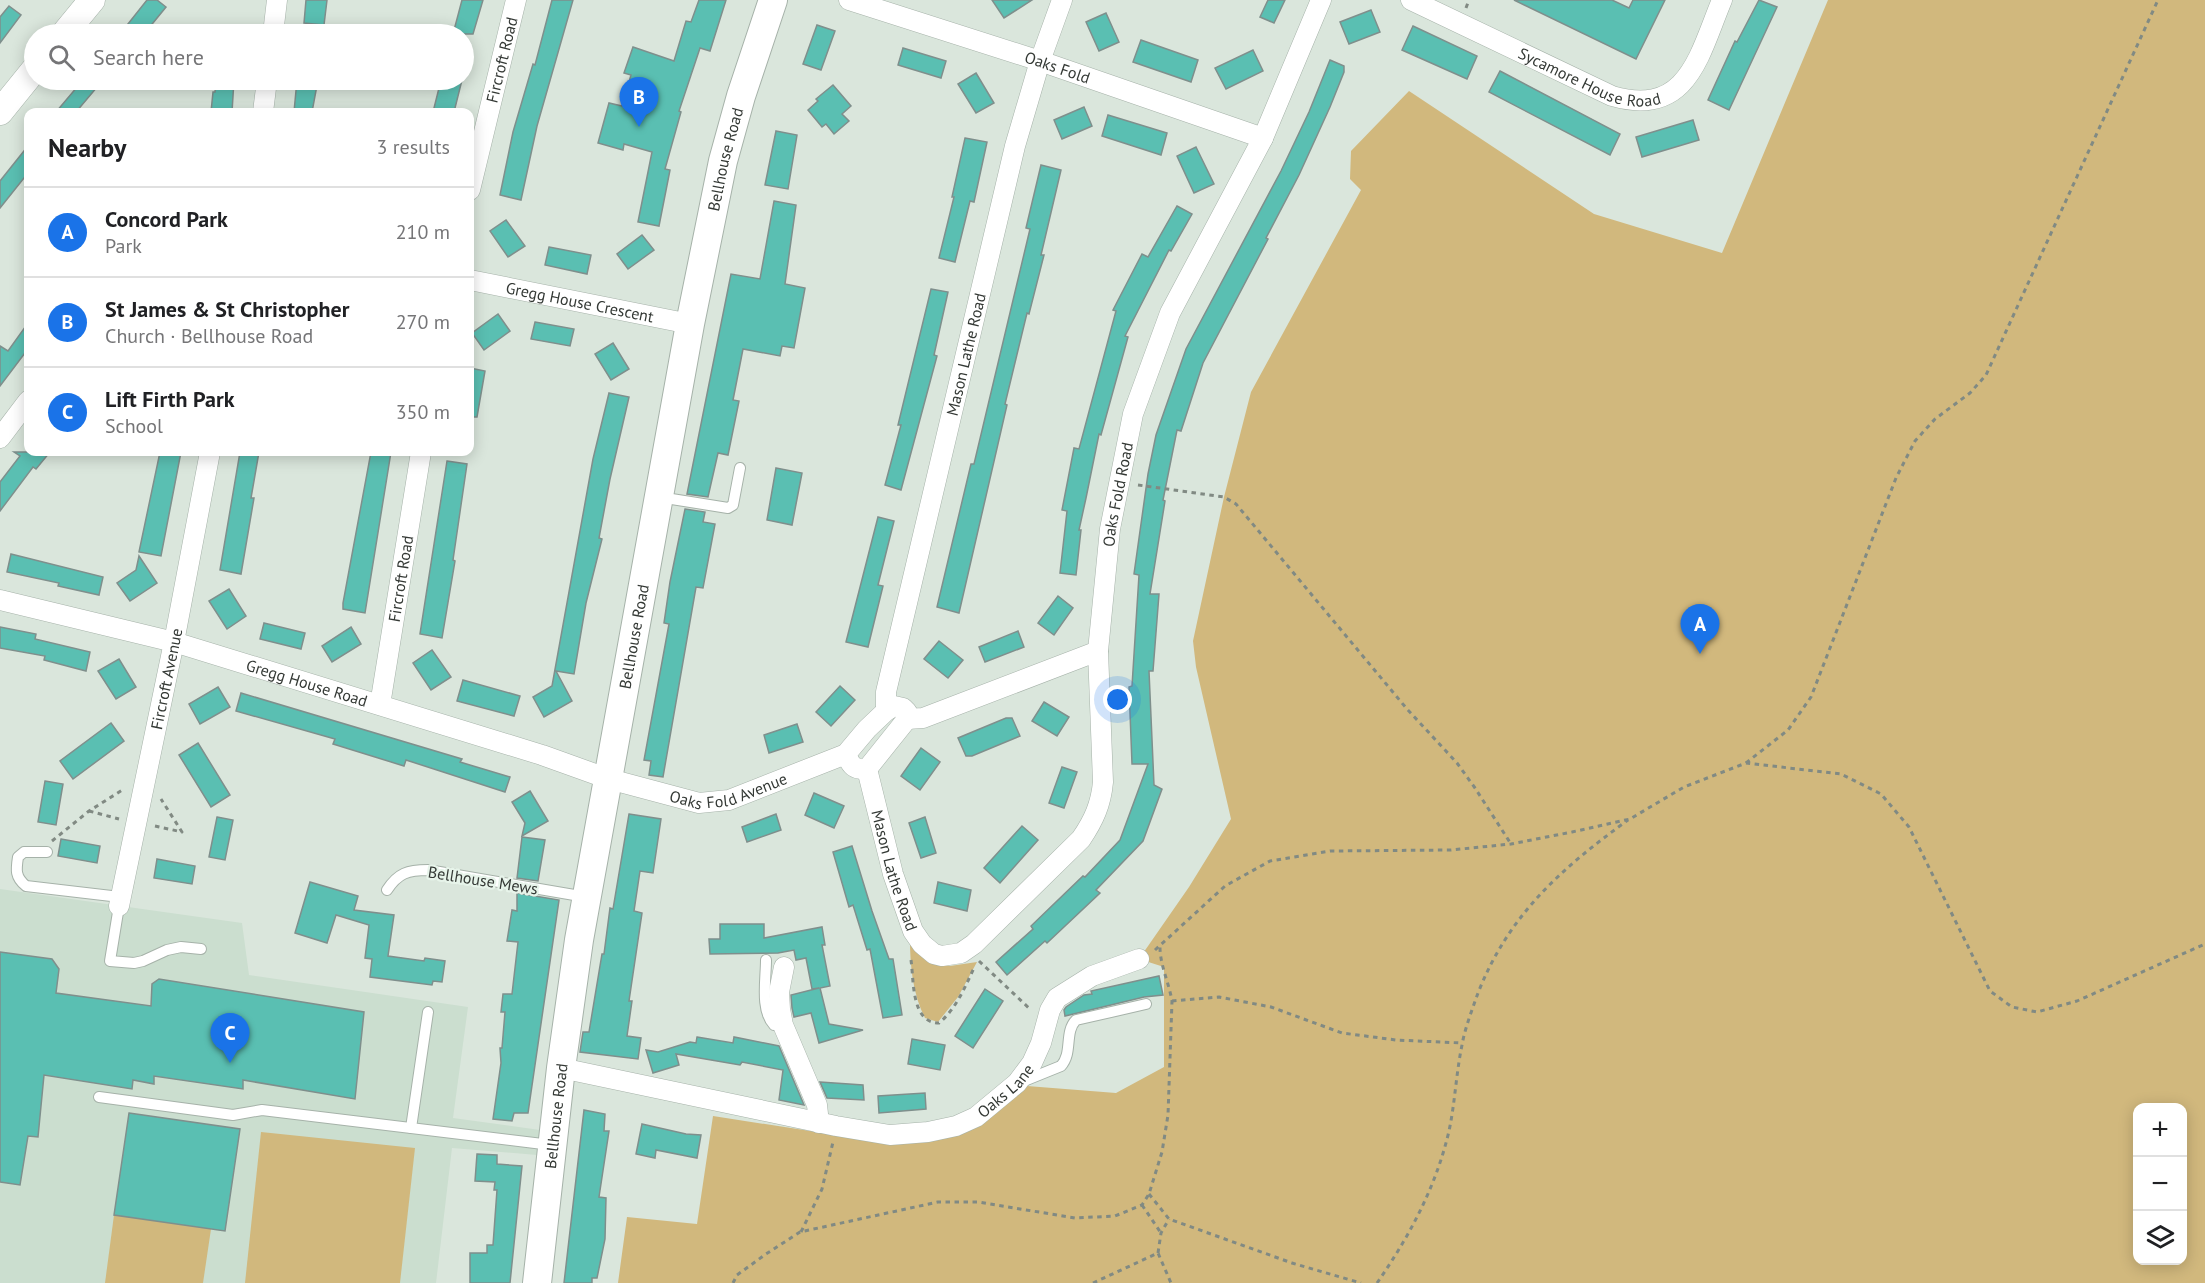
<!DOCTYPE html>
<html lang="en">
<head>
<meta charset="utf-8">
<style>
  :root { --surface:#fff; --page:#f2f2f2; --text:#202124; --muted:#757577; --line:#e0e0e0; --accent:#1a73e8 }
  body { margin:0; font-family:"PT Sans",sans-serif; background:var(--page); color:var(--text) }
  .controls { position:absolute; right:18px; bottom:18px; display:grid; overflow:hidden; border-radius:12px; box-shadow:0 3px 15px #0003 }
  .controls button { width:54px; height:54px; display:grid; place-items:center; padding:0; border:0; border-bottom:2px solid var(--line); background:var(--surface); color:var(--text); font:30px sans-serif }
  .you { position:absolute; left:1118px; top:700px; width:21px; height:21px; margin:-15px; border:4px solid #fff; border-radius:50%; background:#1a73e8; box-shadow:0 0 0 9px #1a73e833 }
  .badge { display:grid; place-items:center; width:39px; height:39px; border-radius:50%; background:var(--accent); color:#fff; font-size:20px; font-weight:700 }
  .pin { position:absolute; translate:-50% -50px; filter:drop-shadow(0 2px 3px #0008) }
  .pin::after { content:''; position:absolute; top:32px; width:21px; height:18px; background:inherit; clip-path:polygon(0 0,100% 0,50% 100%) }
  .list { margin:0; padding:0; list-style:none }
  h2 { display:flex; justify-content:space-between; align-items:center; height:78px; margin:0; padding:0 24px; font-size:26px }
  h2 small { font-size:20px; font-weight:400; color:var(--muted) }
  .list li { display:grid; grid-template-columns:39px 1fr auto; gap:18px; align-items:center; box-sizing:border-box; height:90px; padding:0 24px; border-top:2px solid var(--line) }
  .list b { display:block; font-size:22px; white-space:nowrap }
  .list p { margin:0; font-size:20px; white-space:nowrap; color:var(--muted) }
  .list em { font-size:20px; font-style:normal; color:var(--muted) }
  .icon { flex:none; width:33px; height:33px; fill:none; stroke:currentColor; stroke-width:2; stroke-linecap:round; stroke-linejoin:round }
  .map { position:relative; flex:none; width:2205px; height:1283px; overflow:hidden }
  .search { position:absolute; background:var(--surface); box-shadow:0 3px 15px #0003; left:24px; top:24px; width:450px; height:66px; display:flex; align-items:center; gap:15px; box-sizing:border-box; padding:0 21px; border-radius:33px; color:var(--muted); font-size:22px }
  .panel { position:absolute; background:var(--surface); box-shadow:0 3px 15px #0003; left:24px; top:108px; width:450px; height:348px; border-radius:12px }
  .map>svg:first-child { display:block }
  .built { fill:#cbdecf }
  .green { fill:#d1b87d; fill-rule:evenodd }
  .building { fill:#5abfb2; stroke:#7f8f8c; stroke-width:1.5 }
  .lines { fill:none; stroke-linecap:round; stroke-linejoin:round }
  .service-casing { stroke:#a6b2a9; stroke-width:12 }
  .minor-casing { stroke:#a6b2a9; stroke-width:21 }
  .tertiary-casing { stroke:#a6b2a9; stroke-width:27 }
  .secondary-casing { stroke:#a6b2a9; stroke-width:30 }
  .path { stroke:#818a83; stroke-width:3; stroke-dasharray:4.5 4.5; stroke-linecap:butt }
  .service { stroke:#fff; stroke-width:10 }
  .minor { stroke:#fff; stroke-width:20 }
  .tertiary { stroke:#fff; stroke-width:26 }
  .secondary { stroke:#fff; stroke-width:28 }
  .labels { text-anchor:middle; stroke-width:4.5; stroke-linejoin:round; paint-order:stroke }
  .street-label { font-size:16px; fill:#343935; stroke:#e7f4ea }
</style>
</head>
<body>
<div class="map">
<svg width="2205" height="1283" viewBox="0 0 2205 1283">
  <rect width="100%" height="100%" fill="#dae6dc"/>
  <!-- built -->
  <polygon class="built" points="0,889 242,923 249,975 468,1007 453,1118 540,1130 537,1155 452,1148 436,1283 0,1283"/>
  <!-- green -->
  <g class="green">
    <path d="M1828,0H2205V1283H618L627,1217L697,1224L713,1116L894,1144L1027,1086L1116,1093L1164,1067V967L1139,959L1189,887L1231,819L1196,667L1193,641L1224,497L1251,392L1361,190L1350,179L1351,151L1409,91L1594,214L1722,253ZM2138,1108H2182V1260H2138Z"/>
    <path d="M910,940L924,958L950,966L977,962L958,997L938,1022L925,1018C913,995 910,966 910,940Z"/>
    <polygon points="261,1132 415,1148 400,1283 245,1283"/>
    <polygon points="114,1215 211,1229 203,1283 105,1283"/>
  </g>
  <!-- building -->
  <g class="building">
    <polygon points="147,0 157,0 166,7 144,34 120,34"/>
    <polygon points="306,0 327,0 324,25 304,23"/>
    <polygon points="462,0 483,0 473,34 453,34"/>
    <polygon points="552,0 573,0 537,126 521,200 500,195 513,132 533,64 535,65"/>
    <polygon points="699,0 726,0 710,51 700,48 679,111 681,112 665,169 670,170 659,226 638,222 652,152 624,144 623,150 598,143 609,103 622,106 631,75 624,73 633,47 674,61 686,21 691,22"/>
    <polygon points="992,0 1032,0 1004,18"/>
    <polygon points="1268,0 1285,0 1274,23 1260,17"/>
    <polygon points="1514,0 1612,0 1629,8 1633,0 1665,0 1636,59"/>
    <polygon points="1759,0 1777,7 1729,110 1708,100 1735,41 1737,42"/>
    <polygon points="9,6 21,15 0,43 0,17"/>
    <polygon points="1371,10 1380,32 1349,44 1340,22"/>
    <polygon points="1106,13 1119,42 1099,51 1086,22"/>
    <polygon points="817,25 835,31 821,70 803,64"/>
    <polygon points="1413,26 1477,56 1467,79 1402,50"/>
    <polygon points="1141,40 1198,60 1191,82 1133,62"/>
    <polygon points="903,48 946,61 941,78 898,65"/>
    <polygon points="1253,50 1263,71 1226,89 1215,68"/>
    <polygon points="1330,60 1344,66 1344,72 1330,107 1299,175 1266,238 1268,239 1203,363 1181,431 1177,430 1163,500 1165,501 1150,594 1159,594 1153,671 1149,671 1154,785 1162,789 1143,841 1096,890 1100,893 1047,943 1045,941 1007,975 996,962 1033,929 1031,926 1083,876 1085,877 1120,840 1148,764 1132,764 1129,687 1132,686 1139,575 1134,574 1148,474 1156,435 1186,349 1281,171 1309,112"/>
    <polygon points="1500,71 1620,134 1610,155 1489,92"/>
    <polygon points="976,73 994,103 976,113 958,84"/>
    <polygon points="83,80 103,80 76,112 56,112"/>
    <polygon points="216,80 234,80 232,112 211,112 213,92 215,92"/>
    <polygon points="297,80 318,80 312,112 294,112"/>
    <polygon points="441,80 462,80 454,112 433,112"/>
    <polygon points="833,85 851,106 842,114 849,121 834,134 826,124 822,127 808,110 818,101 816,99"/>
    <polygon points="1084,107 1092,126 1062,139 1054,120"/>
    <polygon points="1108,115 1167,133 1161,155 1102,136"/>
    <polygon points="1693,120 1699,140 1642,157 1636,137"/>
    <polygon points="776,131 797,135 788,189 765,185"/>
    <polygon points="965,138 987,142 974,202 970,201 955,262 939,258 954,197 952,197"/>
    <polygon points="28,146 28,173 0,208 0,181"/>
    <polygon points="1196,147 1214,184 1194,193 1177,156"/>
    <polygon points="1041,165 1061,170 1041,255 1044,255 1029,314 1027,313 1005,404 1007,405 959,613 937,607 971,464 974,464 1030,229 1026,228"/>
    <polygon points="774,201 796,205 785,284 805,288 794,348 782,346 780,356 743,349 733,400 739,401 728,455 718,453 708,497 687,494 731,274 760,279"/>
    <polygon points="1177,206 1192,214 1171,251 1169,250 1125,336 1128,337 1101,435 1099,434 1086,498 1079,530 1081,530 1076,575 1060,573 1067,511 1062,510 1074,448 1079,449 1116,311 1113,310 1142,254 1148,257"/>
    <polygon points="506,220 525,246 508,257 490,231"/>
    <polygon points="642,235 654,250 628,269 617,254"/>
    <polygon points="549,247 591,255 587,274 545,265"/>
    <polygon points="931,289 948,292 934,355 937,356 901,490 885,485 901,425 898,425"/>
    <polygon points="498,314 510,331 484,350 472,333"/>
    <polygon points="535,322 574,329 570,346 531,339"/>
    <polygon points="28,323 28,349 0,386 0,346 8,351"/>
    <polygon points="613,343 629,369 611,380 595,354"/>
    <polygon points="470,368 485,371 477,417 470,417"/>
    <polygon points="609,393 629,397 610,479 599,538 602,539 586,603 574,674 556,671 572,701 544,717 533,697 552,686 593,459"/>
    <polygon points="14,452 50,452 36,469 33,467 0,511 0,482 20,456"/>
    <polygon points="160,452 181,452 161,556 139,552"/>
    <polygon points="240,452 259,452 251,498 254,498 241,574 220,570"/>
    <polygon points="371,452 391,452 365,613 343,609 343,603"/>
    <polygon points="447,461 467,464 453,560 455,561 442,638 420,634"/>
    <polygon points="776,468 802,473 792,525 767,520"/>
    <polygon points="685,509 705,512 703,522 715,524 703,588 696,587 663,777 649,775 651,761 644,760 669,624 664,623 670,582"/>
    <polygon points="878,517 894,521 878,585 883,586 868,647 846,642"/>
    <polygon points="11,554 103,577 99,595 58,586 59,583 7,572"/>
    <polygon points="139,556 157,583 130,601 117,583 136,570"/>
    <polygon points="229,589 246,616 227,629 209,601"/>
    <polygon points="1058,596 1073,608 1054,635 1038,623"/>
    <polygon points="264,623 305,633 301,649 260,639"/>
    <polygon points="0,627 36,634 35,639 90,652 86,671 44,660 45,656 0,648"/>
    <polygon points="351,627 361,644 332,662 322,646"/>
    <polygon points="1018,631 1024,647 985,662 979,647"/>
    <polygon points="939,641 963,660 948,678 924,659"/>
    <polygon points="432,650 451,677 431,690 413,663"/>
    <polygon points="119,659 136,687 116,699 98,671"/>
    <polygon points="463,680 520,696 514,716 457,701"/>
    <polygon points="840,686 855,700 831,726 816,712"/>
    <polygon points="218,687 230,707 200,724 189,704"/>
    <polygon points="241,693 462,759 460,762 510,777 505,792 406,760 404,766 333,744 335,739 236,711"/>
    <polygon points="1044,702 1069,717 1057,736 1032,721"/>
    <polygon points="1006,718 1012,718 1020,736 972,756 966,756 958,738"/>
    <polygon points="111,723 124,741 73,779 60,761"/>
    <polygon points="797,724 803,742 769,753 764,735"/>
    <polygon points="198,743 230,795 211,807 179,755"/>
    <polygon points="921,748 940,762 920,790 901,776"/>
    <polygon points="1062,767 1077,772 1064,808 1049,803"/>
    <polygon points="45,781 63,784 56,825 38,822"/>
    <polygon points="530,791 548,821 522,836 525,823 512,802"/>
    <polygon points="814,793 844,806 834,828 805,815"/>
    <polygon points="629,814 661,819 653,873 640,871 634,911 642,913 629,1001 632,1001 627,1036 641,1038 638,1059 580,1052 583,1032 589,1032 602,954 604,954 610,908 613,909"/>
    <polygon points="776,814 781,830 747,842 742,827"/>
    <polygon points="217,817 233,820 225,860 209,857"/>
    <polygon points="925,817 936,853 921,858 909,823"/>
    <polygon points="1022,826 1038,840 1000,883 984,868"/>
    <polygon points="522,837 545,840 538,881 517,878"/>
    <polygon points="61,839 100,846 97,863 58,856"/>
    <polygon points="852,846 872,911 889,959 893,959 902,1015 883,1018 870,949 867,950 853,905 849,907 833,852"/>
    <polygon points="157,859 195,866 192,884 154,878"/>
    <polygon points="310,882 358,896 354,910 394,915 388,956 424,961 425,958 445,961 442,982 433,981 432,985 370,977 372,959 365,958 369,925 336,915 327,943 295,933"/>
    <polygon points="938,882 971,890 967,911 934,903"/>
    <polygon points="517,893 559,900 528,1113 514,1113 512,1121 493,1119 501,1063 500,1048 502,1048 505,1012 501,1012 503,994 512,994 518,942 507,941 512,910 517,911"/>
    <polygon points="720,924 764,924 764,938 822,927 825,945 822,945 830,986 820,988 829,1024 863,1030 819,1043 811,1013 794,1017 792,1008 791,995 819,988 812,989 806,958 796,960 794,950 778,953 710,954 709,939 720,939"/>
    <polygon points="0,952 52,959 59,969 56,993 151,1006 152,984 159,979 364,1012 355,1099 243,1080 243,1089 154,1076 154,1084 133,1080 132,1089 44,1075 38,1137 28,1136 20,1185 0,1182"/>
    <polygon points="1159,976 1163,995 1144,997 1065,1016 1064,1010 1066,1007 1084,995 1092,994 1091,991"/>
    <polygon points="985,989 1003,1001 973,1048 955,1036"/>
    <polygon points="697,1037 733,1043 734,1037 779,1046 804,1105 779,1100 783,1070 742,1062 740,1065 676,1054 679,1065 653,1073 646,1050 658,1052 690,1042 696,1043"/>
    <polygon points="912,1039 945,1045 940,1070 908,1064"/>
    <polygon points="820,1082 863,1085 864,1100 827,1098"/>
    <polygon points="925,1093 926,1109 879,1113 878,1096"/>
    <polygon points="584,1110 605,1114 604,1131 609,1131 599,1197 606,1198 605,1239 597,1278 592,1278 592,1283 564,1283"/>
    <polygon points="129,1113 240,1129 225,1231 114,1215"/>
    <polygon points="642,1124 686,1134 701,1135 697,1158 656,1150 655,1158 636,1154"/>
    <polygon points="477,1154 497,1155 497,1164 522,1166 510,1283 470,1283 470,1253 487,1253 487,1245 493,1245 497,1190 494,1190 495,1182 475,1181"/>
  </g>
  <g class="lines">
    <defs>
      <g id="service">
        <polyline points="659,497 728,508 733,505 740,468"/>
        <path d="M47,852H24L18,857C16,870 15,877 26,886L120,897"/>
        <path d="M387,890C398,873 408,870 428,870L586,897"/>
        <polyline points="119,906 110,961 134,963 143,961 167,950 181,947 201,949"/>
        <path d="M766,960C766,980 760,1010 774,1025H783"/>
        <path d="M1019,1083L1061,1066C1073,1053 1064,1032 1076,1020L1146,1004"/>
        <polyline points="99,1097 233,1115 262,1110 551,1145"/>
        <polyline points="411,1128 428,1012"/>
      </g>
      <g id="minor">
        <path id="s1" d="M849,0L1040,61L1263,138"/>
        <path id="s2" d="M1411,0L1612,96C1688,118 1699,55 1722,0"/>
        <polyline points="273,34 277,0"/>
        <polyline points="263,112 267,80"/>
        <path id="s3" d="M470,190L516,0"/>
        <path id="s4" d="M470,280L690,324"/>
        <polyline points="0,438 28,401"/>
        <path id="s5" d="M0,600L174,642L542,755L609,779L699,803L729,800L846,754L867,729L886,711L894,706L903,708L907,712V719L867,769C854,770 851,766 846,754"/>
        <path id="s6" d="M380,705L421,452"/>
        <path id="s7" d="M886,711V692L1015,146L1040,61L1062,0"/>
        <polyline points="907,719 923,718 1098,651"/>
        <path id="s8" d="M867,769L893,874L913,931L922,944L934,954L942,956L961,953L974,944L1081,839C1094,820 1101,804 1103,782L1098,651L1110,529L1133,414L1170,313L1263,138L1321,0"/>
        <path id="s9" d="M119,906L174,642L210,452"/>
        <polyline points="784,967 779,992 780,1009 783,1025 817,1105 819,1123"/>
        <path id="s10" d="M561,1068L836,1126L890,1135L928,1132L956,1126L976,1117L1017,1083L1032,1063L1041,1043L1050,1010L1057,998L1092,976L1139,959"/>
      </g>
      <g id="tertiary">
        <polyline points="64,34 92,0"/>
        <polyline points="0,112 34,70"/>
      </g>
      <g id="secondary">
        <path id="s11" d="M537,1283L561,1068L579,940L690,324L723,161L741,96L773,0"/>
      </g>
    </defs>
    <!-- service casing -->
    <use href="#service" class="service-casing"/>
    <!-- minor casing -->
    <use href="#minor" class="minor-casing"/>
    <!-- tertiary casing -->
    <use href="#tertiary" class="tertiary-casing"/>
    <!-- secondary casing -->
    <use href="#secondary" class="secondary-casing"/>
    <!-- path -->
    <g class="path">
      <polyline points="1466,8 1469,0"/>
      <polyline points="1138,485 1224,497 1236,504 1407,709 1457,763 1475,788 1511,844"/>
      <polyline points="1746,763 1788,730 1811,697 1896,478 1915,441 1935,419 1970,393 1986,375 2158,0"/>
      <polyline points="89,811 119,819"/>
      <polyline points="155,826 182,832 161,799"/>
      <polyline points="52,841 89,811 124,789"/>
      <polyline points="1155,950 1225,886 1270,861 1330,851 1451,850 1511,844 1572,832 1630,819 1684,787 1746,763 1841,774 1881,794 1909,827 1990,991 2012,1007 2037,1012 2077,1001 2205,944"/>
      <path d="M911,960C914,981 911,1023 939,1023C956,1009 965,987 974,968"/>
      <polyline points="979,961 1031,1010"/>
      <polyline points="1172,1001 1219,997 1271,1007 1342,1033 1396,1040 1462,1043"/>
      <polyline points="1149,1194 1169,1219 1292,1263 1361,1283"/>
      <polyline points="1142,1205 1161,1233"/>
      <polyline points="801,1232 822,1189 833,1142"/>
      <polyline points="1158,1253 1161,1233 1169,1219"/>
      <path d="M733,1283L737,1275L766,1254L800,1232L938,1202H978L1075,1218L1115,1216L1142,1205L1149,1194L1162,1152L1168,1115L1172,1001C1169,983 1160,965 1160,947"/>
      <polyline points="1093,1283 1158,1253 1171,1283"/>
      <path d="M1377,1283C1409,1237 1436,1187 1449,1131C1455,1103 1456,1074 1462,1045C1465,1028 1472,1010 1478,993C1509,914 1562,868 1628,820"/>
    </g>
    <!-- service -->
    <use href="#service" class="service"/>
    <!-- minor -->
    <use href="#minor" class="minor"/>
    <!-- tertiary -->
    <use href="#tertiary" class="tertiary"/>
    <!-- secondary -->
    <use href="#secondary" class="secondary"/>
  </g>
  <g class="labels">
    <!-- street labels -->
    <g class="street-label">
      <text dy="6" stroke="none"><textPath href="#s3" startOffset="134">Fircroft Road</textPath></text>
      <text dy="6" stroke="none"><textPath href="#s1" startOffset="219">Oaks Fold</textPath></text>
      <text dy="6" stroke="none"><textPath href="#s2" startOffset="196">Sycamore House Road</textPath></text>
      <text dy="6" stroke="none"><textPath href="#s11" startOffset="1140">Bellhouse Road</textPath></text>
      <text dy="6" stroke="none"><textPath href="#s4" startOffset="112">Gregg House Crescent</textPath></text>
      <text dy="6" stroke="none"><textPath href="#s7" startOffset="366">Mason Lathe Road</textPath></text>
      <text dy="6" stroke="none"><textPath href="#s8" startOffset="744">Oaks Fold Road</textPath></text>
      <text dy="6" stroke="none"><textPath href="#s6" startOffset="128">Fircroft Road</textPath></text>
      <text dy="6" stroke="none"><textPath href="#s11" startOffset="654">Bellhouse Road</textPath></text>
      <text dy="6" stroke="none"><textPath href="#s9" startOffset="232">Fircroft Avenue</textPath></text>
      <text dy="6" stroke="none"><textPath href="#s5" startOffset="318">Gregg House Road</textPath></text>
      <text dy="6" stroke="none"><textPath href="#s5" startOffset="759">Oaks Fold Avenue</textPath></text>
      <text dy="6" stroke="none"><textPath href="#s8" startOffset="105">Mason Lathe Road</textPath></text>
      <text transform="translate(483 880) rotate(9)" y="6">Bellhouse Mews</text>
      <text dy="6" stroke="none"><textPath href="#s10" startOffset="464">Oaks Lane</textPath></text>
      <text dy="6" stroke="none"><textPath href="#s11" startOffset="168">Bellhouse Road</textPath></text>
    </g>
  </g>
</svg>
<div class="controls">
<button>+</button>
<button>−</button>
<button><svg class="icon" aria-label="layers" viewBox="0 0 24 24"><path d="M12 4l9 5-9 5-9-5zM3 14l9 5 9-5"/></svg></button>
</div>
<div class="you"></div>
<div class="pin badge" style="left:1700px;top:654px">A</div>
<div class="pin badge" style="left:639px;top:127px">B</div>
<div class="pin badge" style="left:230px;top:1063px">C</div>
<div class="search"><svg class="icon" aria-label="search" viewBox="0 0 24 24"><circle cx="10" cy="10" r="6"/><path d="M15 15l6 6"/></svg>Search here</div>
<section class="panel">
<h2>Nearby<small>3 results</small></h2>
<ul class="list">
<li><span class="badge">A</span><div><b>Concord Park</b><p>Park</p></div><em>210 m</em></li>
<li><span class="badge">B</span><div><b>St James &amp; St Christopher</b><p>Church · Bellhouse Road</p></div><em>270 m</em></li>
<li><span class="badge">C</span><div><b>Lift Firth Park</b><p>School</p></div><em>350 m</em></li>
</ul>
</section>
</div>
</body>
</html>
